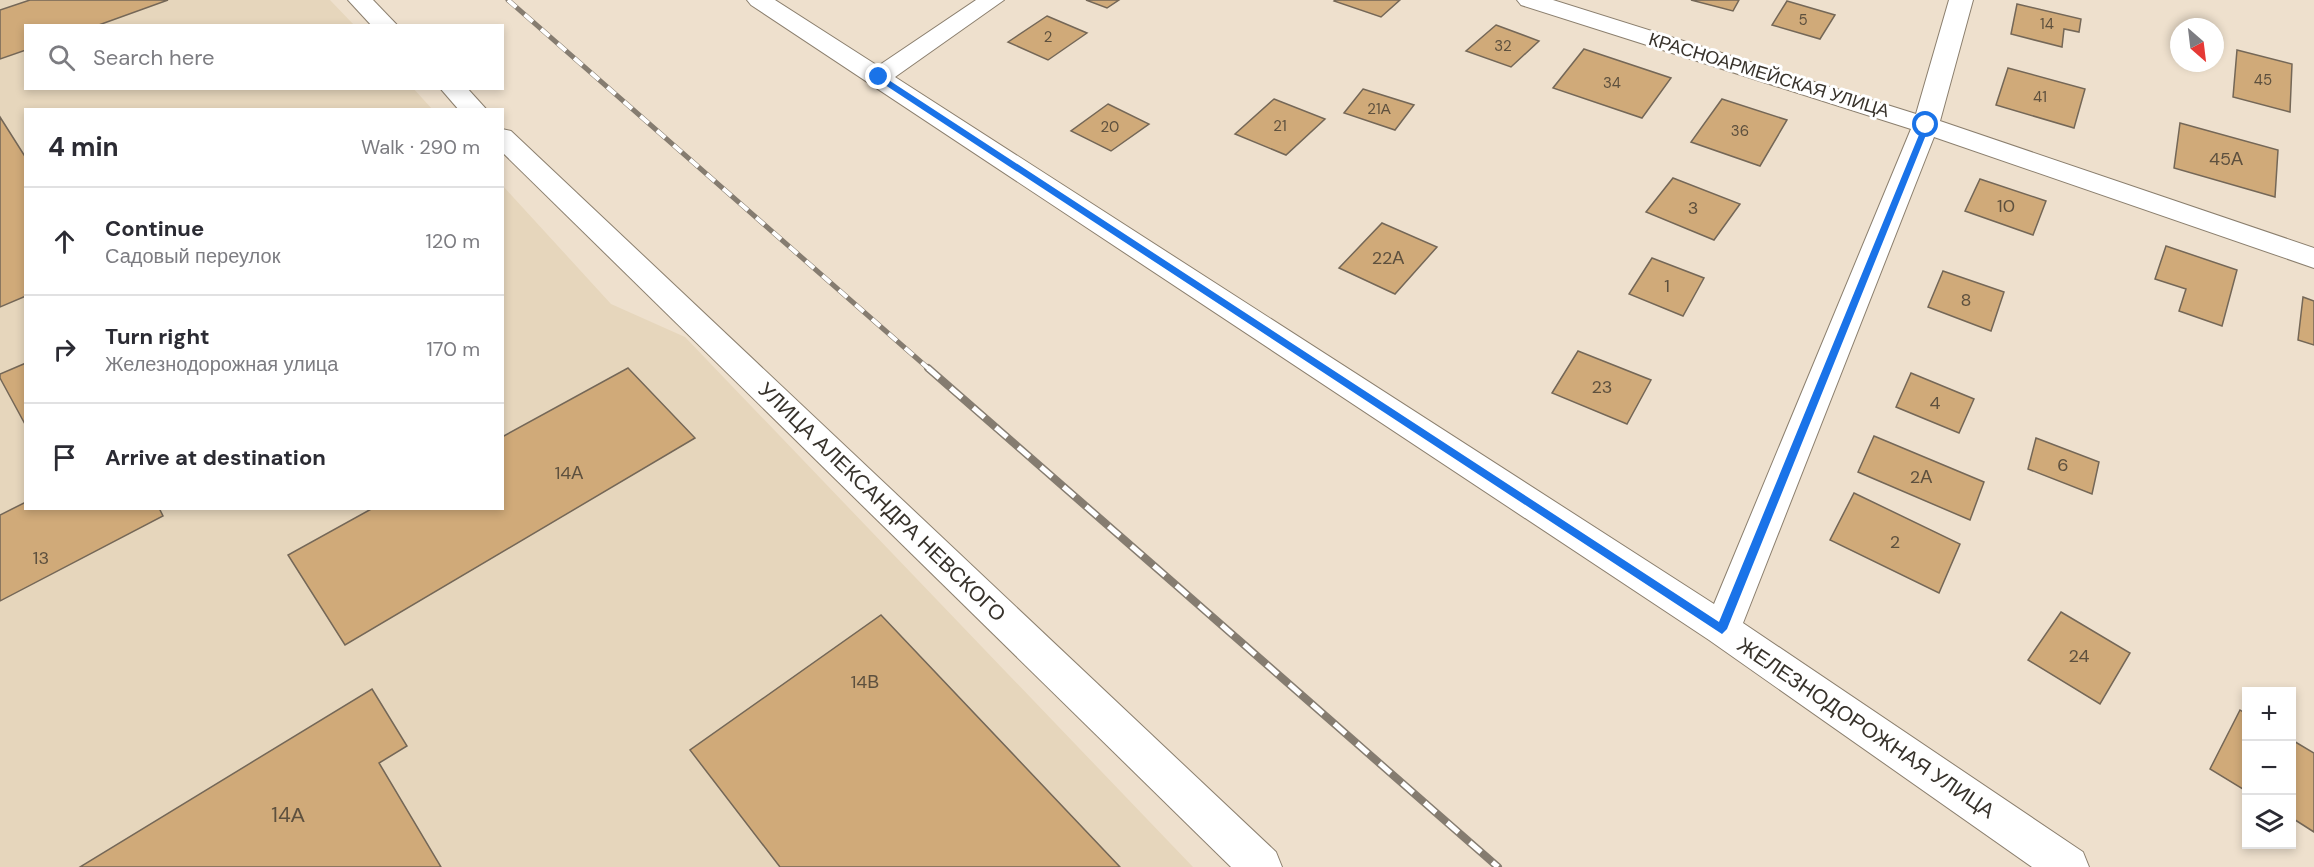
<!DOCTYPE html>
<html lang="en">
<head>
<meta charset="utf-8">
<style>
  :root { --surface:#fff; --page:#f7f7f7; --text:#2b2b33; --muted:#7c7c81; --line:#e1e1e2 }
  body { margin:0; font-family:"DM Sans",sans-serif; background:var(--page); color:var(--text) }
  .controls { position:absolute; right:18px; bottom:18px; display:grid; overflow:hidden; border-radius:0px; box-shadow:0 3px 9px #0003 }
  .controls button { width:54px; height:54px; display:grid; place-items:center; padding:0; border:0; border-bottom:2px solid var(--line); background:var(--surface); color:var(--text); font:30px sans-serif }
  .compass { position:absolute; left:2170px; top:18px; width:54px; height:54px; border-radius:50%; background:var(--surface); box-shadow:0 3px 9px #0003; rotate:152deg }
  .stop { position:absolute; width:18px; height:18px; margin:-14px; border:4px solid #1a73e8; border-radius:50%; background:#fff }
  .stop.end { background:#1a73e8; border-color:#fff; box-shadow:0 2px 6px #0008 }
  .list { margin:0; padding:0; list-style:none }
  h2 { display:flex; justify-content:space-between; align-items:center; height:78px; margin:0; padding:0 24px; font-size:26px }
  h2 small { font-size:20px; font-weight:400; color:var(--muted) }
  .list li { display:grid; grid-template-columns:39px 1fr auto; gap:18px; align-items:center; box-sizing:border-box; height:108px; padding:0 24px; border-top:2px solid var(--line) }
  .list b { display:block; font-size:22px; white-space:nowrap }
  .list p { margin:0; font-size:20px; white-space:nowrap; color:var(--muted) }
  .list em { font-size:20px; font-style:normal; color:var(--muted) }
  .icon { flex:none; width:33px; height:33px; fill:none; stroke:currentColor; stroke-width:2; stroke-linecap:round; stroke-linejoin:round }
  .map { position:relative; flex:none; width:2314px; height:867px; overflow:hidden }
  .search { position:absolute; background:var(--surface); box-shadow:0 3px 9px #0003; left:24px; top:24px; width:480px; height:66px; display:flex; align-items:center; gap:15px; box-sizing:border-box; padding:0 21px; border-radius:0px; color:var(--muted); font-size:22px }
  .panel { position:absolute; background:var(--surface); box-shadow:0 3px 9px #0003; left:24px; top:108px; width:480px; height:402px; border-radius:0px }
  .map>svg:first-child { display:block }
  .built { fill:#e6d6bc }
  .building { fill:#d0aa79; stroke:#746757; stroke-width:1.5 }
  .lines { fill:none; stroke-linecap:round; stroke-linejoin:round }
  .street-casing { stroke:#8b7f6e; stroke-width:2 }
  .street { fill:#fff; fill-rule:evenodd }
  .rail-far1-casing { stroke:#857c70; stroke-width:5 }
  .rail-casing { stroke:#857c70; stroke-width:8 }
  .rail-far1 { stroke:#fff; stroke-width:4; stroke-dasharray:11; stroke-linecap:butt }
  .rail { stroke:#fff; stroke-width:5; stroke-dasharray:15; stroke-linecap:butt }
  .route { fill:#1a73e8 }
  .labels { text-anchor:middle; stroke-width:6; stroke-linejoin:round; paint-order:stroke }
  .far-number-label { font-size:15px; fill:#5d503e }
  .far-street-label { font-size:18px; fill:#37322b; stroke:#fff }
  .number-label { font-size:18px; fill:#5d503e }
  .street-label { font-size:21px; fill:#37322b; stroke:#fff }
  .near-number-label { font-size:21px; fill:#5d503e }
</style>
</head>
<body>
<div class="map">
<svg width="2314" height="867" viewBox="0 0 2314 867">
  <rect width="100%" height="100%" fill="#eee0cd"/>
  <!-- built -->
  <polygon class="built" points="0,0 330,0 354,25 26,26 26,88 413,88 432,109 26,110 26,508 502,508 503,186 611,304 685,337 1193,867 0,867"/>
  <!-- building -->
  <g class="building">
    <polygon points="30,0 168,0 96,26 26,26 26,50 0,59 0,10"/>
    <polygon points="1086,0 1119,0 1107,8"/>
    <polygon points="1400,0 1381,17 1334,1 1335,0"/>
    <polygon points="1691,0 1739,0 1733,11"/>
    <polygon points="1787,1 1835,15 1820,39 1772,25"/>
    <polygon points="2017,4 2081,19 2079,32 2064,29 2062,47 2011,34"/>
    <polygon points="1047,16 1087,33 1048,60 1008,42"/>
    <polygon points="1496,25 1539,41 1511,67 1466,51"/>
    <polygon points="1584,49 1671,78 1642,118 1553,88"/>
    <polygon points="2237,50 2292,64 2290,112 2233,97"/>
    <polygon points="2008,68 2085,89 2074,128 1996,105"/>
    <polygon points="1363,89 1414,105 1395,130 1344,113"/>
    <polygon points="1274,99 1325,119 1286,155 1235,134"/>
    <polygon points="1722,99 1787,120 1760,166 1691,142"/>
    <polygon points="1108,104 1149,124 1111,151 1071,131"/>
    <polygon points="0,117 26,158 26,296 0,307"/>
    <polygon points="2180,123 2278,150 2275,197 2174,168"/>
    <polygon points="1673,178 1740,204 1714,240 1646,212"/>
    <polygon points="1980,179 2046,201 2033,235 1965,211"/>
    <polygon points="1382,223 1437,247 1395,294 1339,268"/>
    <polygon points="2166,246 2237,270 2222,326 2179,311 2186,289 2155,279"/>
    <polygon points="1652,258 1704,278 1683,316 1629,294"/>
    <polygon points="1943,271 2004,292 1991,331 1928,307"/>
    <polygon points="2303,297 2314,301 2314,345 2298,340"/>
    <polygon points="1578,351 1651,380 1627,424 1552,393"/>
    <polygon points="26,363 26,426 0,378 0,374"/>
    <polygon points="628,368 695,438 345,645 288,555 373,508 502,508 502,437"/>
    <polygon points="1911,373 1974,399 1959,433 1896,407"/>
    <polygon points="1874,436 1984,482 1970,520 1858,472"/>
    <polygon points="2036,438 2099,462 2092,494 2028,469"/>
    <polygon points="1854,493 1960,544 1939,593 1830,540"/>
    <polygon points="26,502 26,508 159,508 163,516 0,601 0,515"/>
    <polygon points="2061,612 2130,653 2100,704 2028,660"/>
    <polygon points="881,615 1120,867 780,867 690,750"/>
    <polygon points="372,689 407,746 379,763 441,867 80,867"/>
    <polygon points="2240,710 2246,714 2246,791 2210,769"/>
    <polygon points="2292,740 2314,753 2314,832 2292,818"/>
  </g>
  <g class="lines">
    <defs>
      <g id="street">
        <polygon points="348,0 373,0 398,26 372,26"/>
        <polygon points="747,0 775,0 878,66 976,0 1004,0 895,77 1714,604 1911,129 1521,5 1517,0 1553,0 1916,114 1949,0 1973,0 1940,121 2314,248 2314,268 1934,137 1743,623 2083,852 2089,867 2032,867 1709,640 751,5"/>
        <polygon points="440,88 467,88 487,110 459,110"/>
        <polygon points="502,129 511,131 1276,852 1282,867 1231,867 502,152"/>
      </g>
    </defs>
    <!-- street casing -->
    <use href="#street" class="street-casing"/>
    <!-- street -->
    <use href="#street" class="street"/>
    <defs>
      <polyline id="rail-far1" points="508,0 929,369"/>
      <polyline id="rail" points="928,368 1498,867"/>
    </defs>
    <!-- rail-far1 casing -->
    <use href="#rail-far1" class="rail-far1-casing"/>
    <!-- rail casing -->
    <use href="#rail" class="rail-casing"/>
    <!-- rail-far1 -->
    <use href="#rail-far1" class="rail-far1"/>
    <!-- rail -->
    <use href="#rail" class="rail"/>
  </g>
  <!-- route -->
  <polygon class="route" points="876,75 881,75 1719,622 1923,125 1926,122 1930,125 1727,629 1722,634 876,79"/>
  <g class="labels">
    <!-- far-number labels -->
    <g class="far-number-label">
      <text x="1803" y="25">5</text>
      <text x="2047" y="29">14</text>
      <text x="1048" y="42">2</text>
      <text x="1503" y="51">32</text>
      <text x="2263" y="85">45</text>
      <text x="1612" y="88">34</text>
      <text x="2040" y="102">41</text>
      <text x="1379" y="114">21А</text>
      <text x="1280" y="131">21</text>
      <text x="1110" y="132">20</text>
      <text x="1740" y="136">36</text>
    </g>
    <!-- far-street labels -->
    <g class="far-street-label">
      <text transform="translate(1769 75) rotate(17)" y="6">КРАСНОАРМЕЙСКАЯ УЛИЦА</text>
    </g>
    <!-- number labels -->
    <g class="number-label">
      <text x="2226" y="165">45А</text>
      <text x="2006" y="212">10</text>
      <text x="1693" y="214">3</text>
      <text x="1388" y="264">22А</text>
      <text x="1667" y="292">1</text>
      <text x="1966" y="306">8</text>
      <text x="1602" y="393">23</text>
      <text x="1935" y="409">4</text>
      <text x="2063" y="471">6</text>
      <text x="569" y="479">14А</text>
      <text x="1921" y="483">2А</text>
      <text x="1895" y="548">2</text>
      <text x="41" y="564">13</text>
      <text x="2079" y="662">24</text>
      <text x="865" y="688">14В</text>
    </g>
    <!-- street labels -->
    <g class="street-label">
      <text transform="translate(882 502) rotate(44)" y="7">УЛИЦА АЛЕКСАНДРА НЕВСКОГО</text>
      <text transform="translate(1866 728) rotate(34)" y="7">ЖЕЛЕЗНОДОРОЖНАЯ УЛИЦА</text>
    </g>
    <!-- near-number labels -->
    <g class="near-number-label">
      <text x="288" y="822">14А</text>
    </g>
  </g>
</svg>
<div class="controls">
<button>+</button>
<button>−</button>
<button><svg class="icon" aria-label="layers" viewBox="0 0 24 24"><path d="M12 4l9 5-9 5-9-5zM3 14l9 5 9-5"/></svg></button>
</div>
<svg class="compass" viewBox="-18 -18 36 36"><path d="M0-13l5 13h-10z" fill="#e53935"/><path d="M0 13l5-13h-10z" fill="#7c7c81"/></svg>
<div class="stop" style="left:1926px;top:125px"></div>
<div class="stop end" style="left:879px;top:77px"></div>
<div class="search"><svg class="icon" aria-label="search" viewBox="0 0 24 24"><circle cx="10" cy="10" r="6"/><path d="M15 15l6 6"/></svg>Search here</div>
<section class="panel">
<h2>4 min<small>Walk · 290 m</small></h2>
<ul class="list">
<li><svg class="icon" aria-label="ahead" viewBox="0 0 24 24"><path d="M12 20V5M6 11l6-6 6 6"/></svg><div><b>Continue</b><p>Садовый переулок</p></div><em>120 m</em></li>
<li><svg class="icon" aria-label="right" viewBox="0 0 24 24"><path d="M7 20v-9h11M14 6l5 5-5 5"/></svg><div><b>Turn right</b><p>Железнодорожная улица</p></div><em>170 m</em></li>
<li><svg class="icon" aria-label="arrive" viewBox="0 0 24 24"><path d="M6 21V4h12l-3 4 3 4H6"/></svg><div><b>Arrive at destination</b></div></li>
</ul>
</section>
</div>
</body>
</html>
